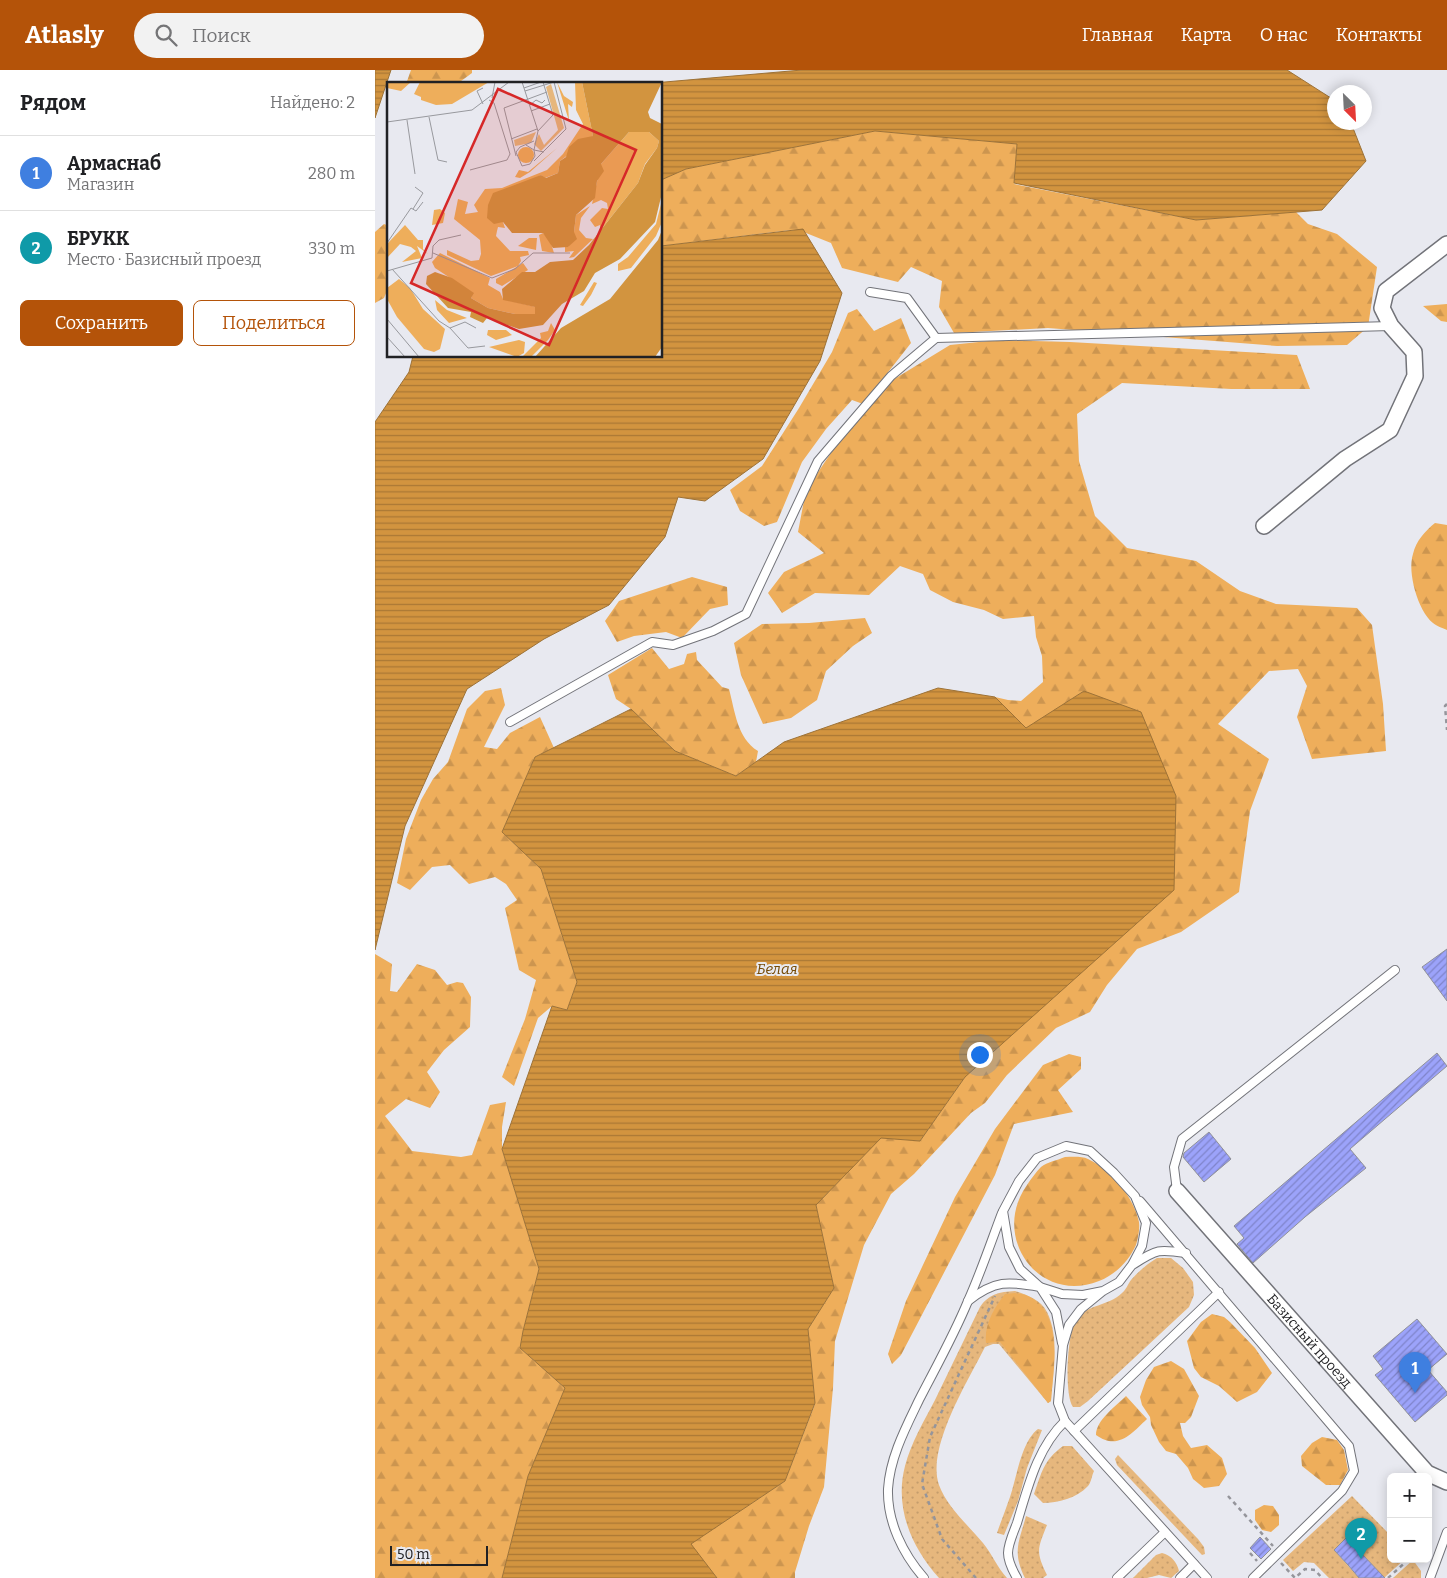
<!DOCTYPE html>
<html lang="ru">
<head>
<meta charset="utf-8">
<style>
  :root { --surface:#fff; --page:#f2f2f2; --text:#202124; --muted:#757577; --line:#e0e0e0; --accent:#b45309 }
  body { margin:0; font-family:Bitter,serif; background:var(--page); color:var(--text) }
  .controls { position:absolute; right:15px; bottom:15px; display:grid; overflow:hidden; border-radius:8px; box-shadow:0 2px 12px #0003 }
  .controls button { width:45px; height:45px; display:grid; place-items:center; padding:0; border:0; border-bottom:1px solid var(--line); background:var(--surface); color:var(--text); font:25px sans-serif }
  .compass { position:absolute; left:952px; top:15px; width:45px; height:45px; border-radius:50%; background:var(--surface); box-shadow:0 2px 12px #0003; rotate:156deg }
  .scale { position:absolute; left:15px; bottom:12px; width:98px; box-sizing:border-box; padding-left:5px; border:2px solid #212124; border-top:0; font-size:14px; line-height:18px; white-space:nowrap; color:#212124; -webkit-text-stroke:4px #e8e9f0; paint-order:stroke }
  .you { position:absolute; left:604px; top:984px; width:18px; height:18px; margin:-12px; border:4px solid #fff; border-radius:50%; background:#1a73e8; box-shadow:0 0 0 8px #1a73e833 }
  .badge { display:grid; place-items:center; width:32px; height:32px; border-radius:50%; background:var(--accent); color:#fff; font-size:16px; font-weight:700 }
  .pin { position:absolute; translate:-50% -41px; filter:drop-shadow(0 1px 2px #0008) }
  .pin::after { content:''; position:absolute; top:26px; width:18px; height:15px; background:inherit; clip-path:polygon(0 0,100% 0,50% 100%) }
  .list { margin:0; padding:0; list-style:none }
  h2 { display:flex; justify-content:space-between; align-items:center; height:65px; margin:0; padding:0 20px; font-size:21px }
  h2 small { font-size:16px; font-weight:400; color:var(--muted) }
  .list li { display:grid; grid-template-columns:32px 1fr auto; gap:15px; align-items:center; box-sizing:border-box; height:75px; padding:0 20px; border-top:1px solid var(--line) }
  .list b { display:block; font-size:19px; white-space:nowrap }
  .list p { margin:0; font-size:16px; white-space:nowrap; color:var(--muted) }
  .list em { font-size:16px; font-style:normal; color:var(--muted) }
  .actions { display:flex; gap:10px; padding:15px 20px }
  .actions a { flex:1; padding:11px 0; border:1px solid var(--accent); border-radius:8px; text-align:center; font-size:18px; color:var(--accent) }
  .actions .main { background:var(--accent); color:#fff }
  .icon { flex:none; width:28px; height:28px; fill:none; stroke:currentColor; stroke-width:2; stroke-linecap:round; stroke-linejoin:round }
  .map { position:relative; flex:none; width:1072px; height:1508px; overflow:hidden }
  header { display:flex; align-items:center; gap:30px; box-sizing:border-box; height:70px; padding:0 25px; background:var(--accent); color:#fff }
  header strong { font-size:24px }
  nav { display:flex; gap:28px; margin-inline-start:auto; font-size:18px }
  .search { width:350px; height:45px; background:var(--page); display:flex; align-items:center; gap:12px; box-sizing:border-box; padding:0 18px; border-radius:28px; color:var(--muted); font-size:19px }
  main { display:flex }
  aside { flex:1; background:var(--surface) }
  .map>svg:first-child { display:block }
  .grass { fill:url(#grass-dots) }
  .forest { fill:url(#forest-firs) }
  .water { fill:url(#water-rules); stroke:#9d7237 }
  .building { fill:url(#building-hatch); stroke:#909197 }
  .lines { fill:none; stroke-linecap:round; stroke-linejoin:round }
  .lane-casing { stroke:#727379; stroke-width:10 }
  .street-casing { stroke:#727379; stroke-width:18 }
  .path { stroke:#95959b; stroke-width:2.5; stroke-dasharray:4 4; stroke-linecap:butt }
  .lane { stroke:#fff; stroke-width:8 }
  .street { stroke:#fff; stroke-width:15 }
  .labels { text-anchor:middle; stroke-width:4; stroke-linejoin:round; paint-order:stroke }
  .street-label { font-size:14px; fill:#212124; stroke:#e8e9f0 }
  .water-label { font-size:15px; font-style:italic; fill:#744a07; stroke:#e8e9f0 }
  .inset-road { fill:none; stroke:#98999e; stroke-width:1 }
  .view { fill:#d62828; fill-opacity:0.15; stroke:#d62828; stroke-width:2.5 }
  .inset-edge { fill:none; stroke:#212124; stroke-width:2.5 }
</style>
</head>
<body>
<header>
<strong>Atlasly</strong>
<div class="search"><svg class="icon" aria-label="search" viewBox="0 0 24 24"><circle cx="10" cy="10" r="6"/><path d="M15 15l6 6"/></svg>Поиск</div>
<nav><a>Главная</a><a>Карта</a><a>О нас</a><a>Контакты</a></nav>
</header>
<main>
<aside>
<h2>Рядом<small>Найдено: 2</small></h2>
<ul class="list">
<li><span class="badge" style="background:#3f7fe0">1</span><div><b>Армаснаб</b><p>Магазин</p></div><em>280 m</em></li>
<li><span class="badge" style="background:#0f9aa8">2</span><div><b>БРУКК</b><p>Место · Базисный проезд</p></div><em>330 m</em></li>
</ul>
<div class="actions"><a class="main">Сохранить</a><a>Поделиться</a></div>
</aside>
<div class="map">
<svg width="1072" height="1508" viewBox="0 0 1072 1508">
  <defs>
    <pattern id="grass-dots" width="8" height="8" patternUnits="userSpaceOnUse" patternTransform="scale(1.25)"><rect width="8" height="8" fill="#e6b77d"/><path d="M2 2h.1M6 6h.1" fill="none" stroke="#c59d6c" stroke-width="1.8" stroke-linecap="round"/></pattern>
    <pattern id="forest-firs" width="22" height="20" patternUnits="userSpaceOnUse" patternTransform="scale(1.25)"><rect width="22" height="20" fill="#eeae5b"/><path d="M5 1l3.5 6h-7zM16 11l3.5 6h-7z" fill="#cc954f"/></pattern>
    <pattern id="water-rules" width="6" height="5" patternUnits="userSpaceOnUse" patternTransform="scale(1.25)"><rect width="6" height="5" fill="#d2943f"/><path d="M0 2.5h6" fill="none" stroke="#aa7835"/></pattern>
    <pattern id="building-hatch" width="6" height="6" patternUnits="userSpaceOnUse" patternTransform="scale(1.25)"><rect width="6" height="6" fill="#9ca3fa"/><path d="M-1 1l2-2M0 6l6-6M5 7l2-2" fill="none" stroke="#7f84ca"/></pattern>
  </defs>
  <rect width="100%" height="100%" fill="#e8e9f0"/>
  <!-- grass -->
  <g class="grass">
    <path d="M782,1188H796L808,1198L818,1212L819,1225L814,1237L713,1331L705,1337H698C689,1325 692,1263 701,1250C712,1234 734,1236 747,1223C751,1220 753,1214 756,1210C764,1201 772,1194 782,1188Z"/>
    <path d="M640,1221C652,1225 666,1230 672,1242C685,1268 678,1303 676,1331L673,1333L624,1274H618L610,1277C593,1311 551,1378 564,1415C572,1437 594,1456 608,1473C617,1484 622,1497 632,1508H564C537,1478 519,1438 530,1396C536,1373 549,1351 560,1330C575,1299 590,1268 605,1237C614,1224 624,1222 640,1221Z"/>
    <path d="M663,1359L667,1360L652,1398L643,1431L629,1465L622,1463C626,1451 631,1439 635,1427C642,1407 646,1372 663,1359Z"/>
    <path d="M688,1376H697L719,1401C717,1405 716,1413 713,1416C702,1428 683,1433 668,1433L659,1424C667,1402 668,1391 688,1376Z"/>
    <polygon points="743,1385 823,1469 829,1477 830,1484 827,1485 742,1395 740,1389"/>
    <polygon points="977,1426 1016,1466 1016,1489 1030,1489 1009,1508 972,1467 959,1480 984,1508 954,1508 939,1493 929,1492 918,1501 908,1490"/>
    <path d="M651,1446L672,1455C663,1478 660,1481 672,1505L668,1508H650C637,1482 644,1472 651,1446Z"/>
    <path d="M787,1483C796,1485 802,1492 804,1501L796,1508L784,1505L772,1508H758L781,1485Z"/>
    <polygon points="1038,1490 1046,1501 1046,1508 1018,1508"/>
  </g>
  <!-- forest -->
  <g class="forest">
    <polygon points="36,0 97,0 97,3 82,14 31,14"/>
    <polygon points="500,61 642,74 639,114 821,150 921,142 933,154 962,164 1002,197 993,257 972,275 902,276 673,258 579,263 564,237 567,211 536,197 523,212 467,198 456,173 431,163 416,160 286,176 286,110 311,99"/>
    <polygon points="9,154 14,156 14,216 9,228 0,233 0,162"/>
    <polygon points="1072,234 1072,252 1066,251 1048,236"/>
    <polygon points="482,239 499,261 526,248 536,273 488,334 477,330 451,359 427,392 402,452 389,456 365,441 355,420 387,396 424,338 457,282 473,243"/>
    <polygon points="623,270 695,272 922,285 935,319 856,319 747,313 702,344 704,391 720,446 752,478 821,491 865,521 901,534 982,538 997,555 1008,634 1011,681 937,689 922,647 932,616 923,599 894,601 843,654 894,689 875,741 864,822 806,862 762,879 732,915 715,942 681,958 632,1005 610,1033 596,1043 539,1104 516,1124 489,1175 460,1271 458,1318 449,1417 434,1456 420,1502 420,1508 342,1508 315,1474 410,1411 440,1334 433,1259 459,1218 441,1135 506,1067 545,1071 590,1007 709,621 651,659 620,627 633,630 646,631 668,612 667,586 661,567 659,546 628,549 609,540 578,532 555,520 548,504 525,496 494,525 440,523 407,543 393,523 409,502 449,483 423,462 431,420 462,374 516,311 575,275"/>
    <path d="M1060,453L1072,455V560C1068,558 1061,556 1058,553C1043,541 1032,502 1038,484C1041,471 1050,461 1060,453Z"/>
    <polygon points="317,507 352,517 353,535 335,539 307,568 291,562 259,566 242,572 230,551 244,531"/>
    <polygon points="490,548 497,563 478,576 451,601 442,630 416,648 388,654 366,605 359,573 387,554 434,553"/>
    <path d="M277,578L294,599L309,594L312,584L321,582L322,590L347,617L354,619C360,641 362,668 383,681L381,692L361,706L300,681L256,639L241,629L233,605Z"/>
    <polygon points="126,618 130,635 109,677 122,679 135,663 165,647 179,678 160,687 127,762 166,799 202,912 192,940 177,936 163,948 139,1016 127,1007 150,949 161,910 144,900 130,838 142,830 131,814 120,807 94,814 75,795 57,797 35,820 22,813 31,769 46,730 58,709 73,692 92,639 110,621"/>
    <polygon points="0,884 17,894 15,921 22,922 42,894 60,900 72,915 82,912 88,913 96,927 95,957 69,980 52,1002 65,1022 55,1038 31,1029 10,1046 37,1081 86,1087 97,1085 115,1035 131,1032 127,1057 127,1079 164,1199 148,1261 145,1278 190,1318 153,1406 127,1508 0,1508"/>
    <polygon points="694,984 706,987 706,999 683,1020 698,1042 639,1054 620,1105 526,1285 517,1294 513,1284 531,1231 580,1127 620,1059 668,995"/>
    <path d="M690,1087C697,1087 707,1086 713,1089C736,1100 759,1127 764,1152C765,1158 763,1169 761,1175C754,1191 740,1205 724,1211C664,1235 615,1167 652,1115C656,1109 661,1102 666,1097C672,1092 683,1090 690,1087Z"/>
    <path d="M640,1223C645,1224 651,1224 655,1227C689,1245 678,1299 676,1331L673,1333L625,1272L611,1273C609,1255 619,1238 630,1224Z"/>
    <polygon points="837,1244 849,1247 855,1252 880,1278 897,1303 882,1322 862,1332 844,1316 826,1307 819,1298 812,1271 826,1252"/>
    <polygon points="796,1291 809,1299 824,1326 816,1347 810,1353 805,1353 808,1366 816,1378 832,1375 847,1388 852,1404 844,1416 829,1418 818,1409 813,1398 801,1384 791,1381 784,1372 776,1355 775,1347 767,1335 765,1327 771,1310 779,1297"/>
    <path d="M751,1326L772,1349C757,1363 743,1381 721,1365C721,1350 741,1336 751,1326Z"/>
    <polygon points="947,1367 962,1370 969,1380 973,1400 965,1415 951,1415 927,1396 926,1386 937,1373"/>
    <polygon points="889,1435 898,1436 904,1445 904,1455 896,1462 887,1460 880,1450 880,1440"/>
  </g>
  <!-- water -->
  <g class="water">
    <polygon points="0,0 16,0 0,48"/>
    <polygon points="427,0 912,0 959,30 959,52 976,53 991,91 947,140 821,150 639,113 642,74 500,61 311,99 286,110 286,14 267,14"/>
    <polygon points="428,159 467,223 445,291 388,389 330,431 303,427 290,467 234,535 169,569 92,619 30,756 0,880 0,352 34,302 38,286 286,286 286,176"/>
    <polygon points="563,618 620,627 651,658 709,621 766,642 801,726 799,820 590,1007 545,1071 506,1068 441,1135 459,1218 433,1259 440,1333 410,1411 316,1474 342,1508 127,1508 153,1406 190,1318 145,1278 148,1261 164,1199 127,1079 177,936 192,940 202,912 166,799 127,762 160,687 256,639 300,681 361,706 409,672"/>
  </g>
  <!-- building -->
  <g class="building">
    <polygon points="1072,879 1072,931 1047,897"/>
    <polygon points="1062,983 1072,996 975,1079 991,1098 930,1147 878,1193 862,1174 869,1168 859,1156"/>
    <polygon points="834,1062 856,1089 829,1112 808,1087 809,1083"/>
    <polygon points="1042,1249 1072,1284 1053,1300 1072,1322 1072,1325 1040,1352 1000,1305 1008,1299 998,1286"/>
    <polygon points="885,1467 896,1479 886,1489 875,1478"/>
    <polygon points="972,1467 986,1483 1010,1508 984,1508 973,1495 959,1480"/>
  </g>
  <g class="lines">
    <defs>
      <g id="lane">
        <polyline points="495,222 532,228 561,268"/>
        <polyline points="135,652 277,572 298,575 338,561 371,544 443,391 516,306 561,268 1016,256"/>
        <polyline points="802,1121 799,1097 807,1069 1020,900"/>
        <polyline points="765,1131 974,1376 979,1401 967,1421 878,1508"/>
        <path d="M759,1194C782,1179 784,1179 811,1183"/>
        <polyline points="728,1221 708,1225 687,1224 665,1217 645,1199 634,1177 628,1141 644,1111 662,1088 691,1076 715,1081 739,1103 760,1126 771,1153 767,1176 757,1195 744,1212 728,1221 706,1239 694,1255 688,1275 683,1333 690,1351 832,1508"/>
        <path d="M593,1231C620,1210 633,1211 665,1217L681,1242L687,1273"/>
        <polyline points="699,1361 844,1222"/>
        <path d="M549,1508C528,1484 512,1452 513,1419C515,1387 531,1357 544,1330C561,1297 579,1265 593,1231C606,1202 616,1172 627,1143"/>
        <path d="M642,1508C638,1501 633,1492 633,1483C633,1474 639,1461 642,1453C653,1417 662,1378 690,1351"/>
        <polyline points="742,1508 790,1462"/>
        <polyline points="805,1508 819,1494"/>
        <polyline points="1055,1508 1072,1462"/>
      </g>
      <g id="street">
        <polyline points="889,456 970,389 1015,360 1040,306 1039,282 1016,256 1007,238 1011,221 1072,174"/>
        <path id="s1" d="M802,1121L1052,1403L1072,1412"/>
      </g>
    </defs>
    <!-- lane casing -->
    <use href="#lane" class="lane-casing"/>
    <!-- street casing -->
    <use href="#street" class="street-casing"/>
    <!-- path -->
    <g class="path">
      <polyline points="1072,634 1070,636 1072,660"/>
      <polyline points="853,1426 898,1476"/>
      <polyline points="875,1483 882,1491"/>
      <polyline points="906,1493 920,1508 930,1499 940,1500 947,1508"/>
      <polyline points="601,1508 567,1469 547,1414 555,1367 620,1226"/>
      <polyline points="1013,1508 1034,1489"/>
    </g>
    <!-- lane -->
    <use href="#lane" class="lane"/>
    <!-- street -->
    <use href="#street" class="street"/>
  </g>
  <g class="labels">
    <!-- street labels -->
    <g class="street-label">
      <text dy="5" stroke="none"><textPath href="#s1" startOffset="200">Базисный проезд</textPath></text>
    </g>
    <!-- water labels -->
    <g class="water-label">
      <text x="402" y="904">Белая</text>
    </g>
  </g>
  <!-- overview -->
  <g transform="translate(12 12)">
    <rect width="275" height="275" fill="#e8e9f0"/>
    <path d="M164,2L177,46L154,69L147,62L152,52L157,63L171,48L159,5ZM149,50L144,61L128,64L127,58Z" fill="#e6b77d"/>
    <path d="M0,0H24L14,9L0,6ZM33,0H102L65,22L49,23L34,18V15L27,12ZM170,0L177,14L186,20L185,25L181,22L182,39ZM188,0H195L206,54L173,79L171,91L158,96L154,93L144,99L116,140L118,146L111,145L110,149L109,154L123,169H141L142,173L133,175L134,179L131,184L104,194L60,173V168L84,179L92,178L94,172L93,158L67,137L71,117L81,120L78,132L91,130L87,123L98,107L115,106L160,88L176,72L196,42L189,28ZM242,50H262L272,59L270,66L258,82L251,101L213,149V143L208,145L203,138L215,126L221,127L220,121L214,118L205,122L214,82ZM131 73a8 8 0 1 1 16 0a8 8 0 1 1-16 0ZM170,66L143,90L133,96L128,95L132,88L141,90ZM275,118V140L269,154L244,186L231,189V182L241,175L269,142ZM203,124L194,136L192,148L199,156L206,157L187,175L182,176L187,169L178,170V165H181L187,150L189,133ZM53,127L58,131L56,141L45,143L47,128ZM18,143L31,158H36V167L41,172L30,164L35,176L15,180L29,169L24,165L13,162L0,176L1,161ZM156,151L163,158L167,171L155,169L152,153ZM142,156H150L149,168L131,164ZM53,171L103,196L101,203L113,210L116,217L149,225V232H128L101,226L84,216L86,211L48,186L45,180ZM136,181L141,188L115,204L109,201V197ZM12,197L23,206L36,227L58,247L53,267L47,270L37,267L10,235L0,217V206ZM207,200L210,201L204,213L196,224L193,223ZM48,218L60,228L80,236L62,241L50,228ZM164,241L168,248L161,258L144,275H135L154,256L153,251L161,249ZM101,248H119L125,253L109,258L100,253ZM132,258L138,260L137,271L130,275L102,265Z" fill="#eeae5b"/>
    <path d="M195,0H275L261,30L263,36L275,42V111L268,140L233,177L208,191L197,209L175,222L156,243L132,247L100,236L96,241L83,235L84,230L61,226L39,202L40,194L48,190L65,196L87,211L84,216L101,226L128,232H148V225L116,218L115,207L135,190H148L163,180L186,178L202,163L251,101L258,83L270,66L272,59L262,50H242L214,82L217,89L210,99L208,116L189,133L187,150L190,157L181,165L166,166L156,151H125L116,140L107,142L100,136L101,123L106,111L154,93L159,96L171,91L173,79L179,75L182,65L191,57L206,54ZM275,148V265L268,275H148L174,246L223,217L271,158Z" fill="#d2943f"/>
    <path class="inset-road" d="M135,0L151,49L147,68L157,70M96,6L90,9L96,22M137,6L154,0M138,9L167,0M105,16L108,0M143,23L149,18L155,21L158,18M144,29L163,22M42,35L51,78L60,80M20,38L28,92M0,40L85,28L122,0M151,49L166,33L156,0M124,57L150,47M139,63L147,68L148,74L143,82L135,84L129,70L133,65L147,59M129,74L117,26L160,10M147,79L179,47L167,0M83,88L120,78L123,72L107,21L102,18M26,127L36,111L28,105M0,161L24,126L29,129L36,120M46,171L105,196L128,187L146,171H183M5,187L52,239L63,246L78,240L89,246M0,189L45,176L46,164L52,158L74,153M0,237L32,275M63,246L81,266L98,264M0,255L18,275"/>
    <path class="view" d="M111,7L249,68L162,263L24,201Z"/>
    <rect width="275" height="275" class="inset-edge"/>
  </g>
</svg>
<div class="controls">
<button>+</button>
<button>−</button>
</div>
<svg class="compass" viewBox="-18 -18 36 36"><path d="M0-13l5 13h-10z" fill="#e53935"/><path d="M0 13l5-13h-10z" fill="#757577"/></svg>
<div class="scale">50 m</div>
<div class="you"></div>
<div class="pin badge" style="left:1040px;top:1323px;background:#3f7fe0">1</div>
<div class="pin badge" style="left:986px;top:1489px;background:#0f9aa8">2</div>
</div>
</main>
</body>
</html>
